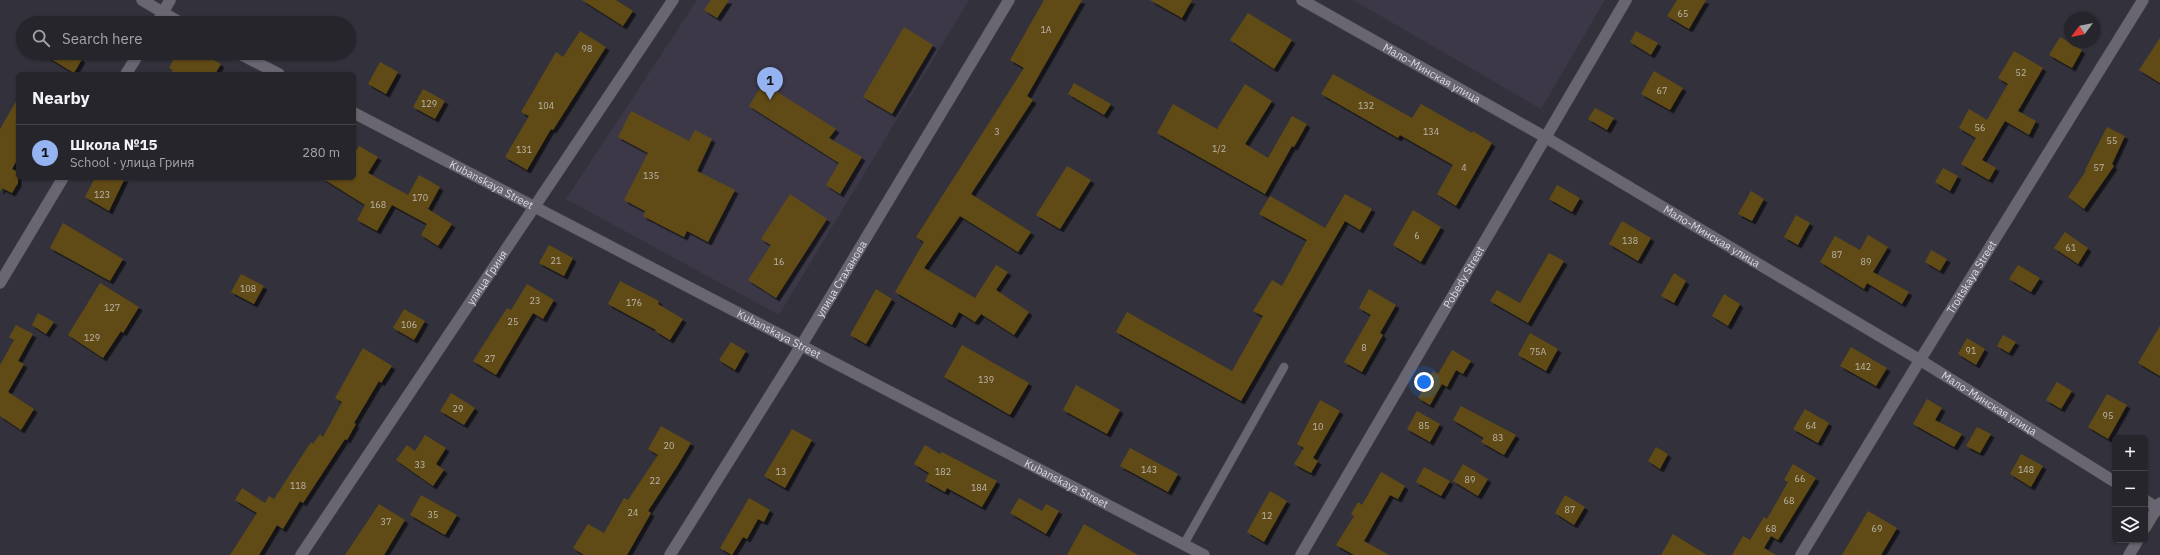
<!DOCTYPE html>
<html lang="en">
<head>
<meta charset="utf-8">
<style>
  :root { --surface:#26252c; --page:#2e2d34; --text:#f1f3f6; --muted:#a4a5a9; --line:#424248; --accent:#95b2f1 }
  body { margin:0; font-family:"IBM Plex Sans",sans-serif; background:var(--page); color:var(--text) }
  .controls { position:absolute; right:12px; bottom:12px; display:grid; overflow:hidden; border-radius:6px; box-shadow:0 1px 3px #0004 }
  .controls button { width:36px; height:36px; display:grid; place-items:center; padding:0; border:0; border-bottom:1px solid var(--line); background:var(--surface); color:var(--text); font:20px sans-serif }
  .compass { position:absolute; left:2064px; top:12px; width:36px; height:36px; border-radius:50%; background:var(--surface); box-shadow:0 1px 3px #0004; rotate:238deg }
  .you { position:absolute; left:1424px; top:382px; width:14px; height:14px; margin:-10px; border:3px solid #fff; border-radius:50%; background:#1a73e8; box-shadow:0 0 0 6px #1a73e833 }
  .badge { display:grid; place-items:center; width:26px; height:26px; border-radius:50%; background:var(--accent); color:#111; font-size:13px; font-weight:700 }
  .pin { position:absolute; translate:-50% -33px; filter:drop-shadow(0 1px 2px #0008) }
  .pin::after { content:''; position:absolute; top:21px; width:14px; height:12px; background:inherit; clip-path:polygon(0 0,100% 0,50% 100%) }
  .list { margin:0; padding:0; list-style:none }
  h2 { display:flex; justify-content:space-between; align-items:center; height:52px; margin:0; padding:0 16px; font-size:17px }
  h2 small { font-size:13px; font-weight:400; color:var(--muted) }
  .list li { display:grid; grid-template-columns:26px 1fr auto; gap:12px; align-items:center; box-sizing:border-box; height:56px; padding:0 16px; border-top:1px solid var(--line) }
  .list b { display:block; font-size:15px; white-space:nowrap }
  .list p { margin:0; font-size:13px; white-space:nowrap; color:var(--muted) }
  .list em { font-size:13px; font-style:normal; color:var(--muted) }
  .icon { flex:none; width:22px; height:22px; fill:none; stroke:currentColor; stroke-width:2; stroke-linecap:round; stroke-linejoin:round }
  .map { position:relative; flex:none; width:2160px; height:555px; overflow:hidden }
  .search { position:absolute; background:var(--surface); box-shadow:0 1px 3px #0004; left:16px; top:16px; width:340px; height:44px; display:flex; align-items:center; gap:10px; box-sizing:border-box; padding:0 14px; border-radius:22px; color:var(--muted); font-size:15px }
  .panel { position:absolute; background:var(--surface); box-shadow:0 1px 3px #0004; left:16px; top:72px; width:340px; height:108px; border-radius:6px }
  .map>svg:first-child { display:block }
  .built { fill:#3c3848 }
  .building { fill:#604c15; filter:url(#shadow) }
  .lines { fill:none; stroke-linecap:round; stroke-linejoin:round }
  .service-casing { stroke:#514f57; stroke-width:9 }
  .minor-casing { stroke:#514f57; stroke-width:12 }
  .tertiary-casing { stroke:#514f57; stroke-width:12 }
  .service { stroke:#696671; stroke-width:8 }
  .minor { stroke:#696671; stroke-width:11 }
  .tertiary { stroke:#696671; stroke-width:11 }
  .labels { text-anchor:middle; stroke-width:4; stroke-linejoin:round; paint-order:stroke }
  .number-label { font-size:9px; fill:#bcb6ad }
  .street-label { font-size:11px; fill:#dbd9e0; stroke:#1b1a1e }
</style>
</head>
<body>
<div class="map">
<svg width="2160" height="555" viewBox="0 0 2160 555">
  <defs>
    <filter id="shadow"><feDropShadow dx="3.5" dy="3.5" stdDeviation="0" flood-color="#0009"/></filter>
  </defs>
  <rect width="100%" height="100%" fill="#33313b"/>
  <!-- built -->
  <g class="built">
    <polygon points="697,0 969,0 779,315 566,199"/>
    <polygon points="1353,0 1605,0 1541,109"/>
  </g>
  <!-- building -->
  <g class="building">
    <polygon points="582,0 616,0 633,11 623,26"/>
    <polygon points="711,0 729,0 717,18 704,10"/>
    <polygon points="1044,0 1082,0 1027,96 1033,100 971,194 1031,232 1018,252 960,216 924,268 975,298 996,265 1008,272 996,290 1029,312 1014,335 981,314 975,322 959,312 952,325 895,292 924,242 916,237 1024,68 1010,60"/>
    <polygon points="1150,0 1192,0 1182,18"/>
    <polygon points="1677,0 1706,0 1689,29 1667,16"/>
    <polygon points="1248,13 1292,40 1274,69 1230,40"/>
    <polygon points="904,27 933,45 892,114 863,97"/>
    <polygon points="580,31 606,47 553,130 551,129 527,170 505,157 529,116 521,112 556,52 563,57"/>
    <polygon points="1636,31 1658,43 1651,55 1630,42"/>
    <polygon points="2060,37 2082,50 2072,68 2049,55"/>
    <polygon points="2160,38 2160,83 2139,70"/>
    <polygon points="2014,51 2043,68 2018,111 2036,121 2029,135 2005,121 1982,160 1996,168 1989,180 1961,164 1976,138 1959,128 1969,109 1987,120 2008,84 1998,78"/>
    <polygon points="41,53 72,53 82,59 74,73"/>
    <polygon points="177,53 201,53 221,64 215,74 170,74 173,70 169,68"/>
    <polygon points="380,62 398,72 386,94 368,84"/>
    <polygon points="1654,71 1683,88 1670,110 1641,94"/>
    <polygon points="1333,74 1412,118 1421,104 1472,133 1473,131 1492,143 1456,206 1437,194 1453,165 1400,135 1398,138 1321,94"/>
    <polygon points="763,83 836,129 829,138 862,157 840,194 826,185 839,163 749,106"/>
    <polygon points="1074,83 1111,104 1104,115 1068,94"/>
    <polygon points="1245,84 1272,101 1245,144 1268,158 1292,116 1307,124 1294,147 1292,146 1265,194 1157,133 1173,104 1217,129"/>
    <polygon points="423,89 445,101 435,119 413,107"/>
    <polygon points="18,98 18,158 12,169 18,172 18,183 12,193 2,188 0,192 0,129"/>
    <polygon points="1595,108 1614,118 1607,130 1588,119"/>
    <polygon points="631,111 689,141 695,130 712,139 697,171 735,190 708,242 687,231 684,237 643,216 645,211 624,200 648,153 618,137"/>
    <polygon points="2107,127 2125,136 2112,164 2114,166 2084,209 2068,197 2086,171 2085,170"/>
    <polygon points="359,146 378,157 368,173 408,195 419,175 440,187 428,209 452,224 438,246 421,235 427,224 392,205 377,231 357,220 365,205 322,178 354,178 354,154"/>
    <polygon points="1067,166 1091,180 1060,229 1036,215"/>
    <polygon points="1943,168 1958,176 1950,191 1935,182"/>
    <polygon points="95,178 125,178 109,211 85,197"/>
    <polygon points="1557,185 1580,198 1572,212 1549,199"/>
    <polygon points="1751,191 1764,199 1752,221 1738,214"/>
    <polygon points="790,194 827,219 776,298 748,280 771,245 761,239"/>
    <polygon points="1345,194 1372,209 1360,230 1345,221 1241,401 1116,332 1127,312 1232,371 1263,316 1253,311 1272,280 1282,286 1307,240 1259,214 1270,196 1325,228"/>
    <polygon points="1413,210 1441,227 1421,262 1393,245"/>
    <polygon points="1796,215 1810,223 1798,245 1784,237"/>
    <polygon points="1622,221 1651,238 1638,261 1609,244"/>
    <polygon points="63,223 123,259 110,281 50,248"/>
    <polygon points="2065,232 2088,248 2078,264 2054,248"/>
    <polygon points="1868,235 1888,247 1873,272 1909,292 1902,304 1867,283 1864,289 1820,262 1835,236 1860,250"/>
    <polygon points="549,245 573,258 564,276 539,263"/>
    <polygon points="1931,250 1947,259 1940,271 1925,262"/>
    <polygon points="1549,253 1564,261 1528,323 1490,301 1497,290 1520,303"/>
    <polygon points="2018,265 2040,278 2031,292 2009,279"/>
    <polygon points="1674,273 1686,281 1674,303 1661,296"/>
    <polygon points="241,274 264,286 254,304 231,292"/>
    <polygon points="620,281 659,301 658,304 683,319 670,340 655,331 656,330 608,304"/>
    <polygon points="100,283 139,307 123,333 121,331 103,358 68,335"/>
    <polygon points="527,284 554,300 543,319 533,313 496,375 473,361 507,308 511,310"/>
    <polygon points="876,289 892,299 866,344 850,335"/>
    <polygon points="1369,289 1396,305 1380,333 1383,335 1362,372 1344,362 1371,315 1359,308"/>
    <polygon points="1724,294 1740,304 1728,326 1712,316"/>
    <polygon points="404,309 425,321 414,340 393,328"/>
    <polygon points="38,313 54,322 46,334 32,325"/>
    <polygon points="16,325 33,334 18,361 24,364 8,392 34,409 21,430 0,416 0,365 14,340 9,337"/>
    <polygon points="2160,326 2160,376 2138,363"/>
    <polygon points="1530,333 1558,349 1546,371 1518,355"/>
    <polygon points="2003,335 2016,342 2009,353 1997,346"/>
    <polygon points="1967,338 1985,349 1976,365 1958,354"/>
    <polygon points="731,342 746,351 735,370 719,360"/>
    <polygon points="962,345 1029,383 1010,415 944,377"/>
    <polygon points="1851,347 1887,368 1876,386 1840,366"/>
    <polygon points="363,348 392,366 381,383 379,381 354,423 356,424 347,440 345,439 303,503 300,501 283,529 277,525 259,555 230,555 257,513 235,500 242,488 265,503 269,496 274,499 311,442 313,444 320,434 323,437 342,402 335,398"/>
    <polygon points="1452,350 1471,361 1463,374 1456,370 1447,387 1442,384 1430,405 1418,398 1433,371 1438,374"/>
    <polygon points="2057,382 2072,391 2061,409 2046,400"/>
    <polygon points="1076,385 1120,410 1107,434 1063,410"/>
    <polygon points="451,393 475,408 464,425 440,411"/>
    <polygon points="2107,394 2127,405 2108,439 2088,427"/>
    <polygon points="1927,399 1942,408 1935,420 1962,434 1954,447 1913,424"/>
    <polygon points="1320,400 1340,411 1313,458 1318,461 1311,473 1294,464 1304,448 1297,444"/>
    <polygon points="1461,406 1516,435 1504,455 1481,442 1484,438 1453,420"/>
    <polygon points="1805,409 1829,423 1818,443 1793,429"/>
    <polygon points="1417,411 1440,424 1430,442 1407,429"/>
    <polygon points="661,426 691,443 678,465 648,511 651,513 627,555 584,555 573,548 588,524 604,533 624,498 628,500 658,455 648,449"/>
    <polygon points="1977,427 1991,434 1980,453 1966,446"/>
    <polygon points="792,429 812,440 785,488 764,476"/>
    <polygon points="425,435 446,448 436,464 444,470 433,486 396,460 407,445 415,451"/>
    <polygon points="925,445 940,454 942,452 997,481 982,507 947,488 945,492 925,481 929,473 914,464"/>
    <polygon points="1656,447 1668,454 1660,469 1648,461"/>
    <polygon points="1130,448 1178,474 1168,492 1120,466"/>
    <polygon points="2021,454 2043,466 2031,487 2010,474"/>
    <polygon points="1463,464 1488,479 1478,496 1453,481"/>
    <polygon points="1793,464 1816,478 1778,540 1771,536 1764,548 1776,555 1732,555 1743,536 1750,540 1764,517 1767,519 1788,482 1784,480"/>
    <polygon points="1424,467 1450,481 1441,496 1416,482"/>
    <polygon points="1381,472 1405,486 1398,499 1390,495 1364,541 1389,555 1354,555 1336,545 1354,516 1351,514 1358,502 1362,505"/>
    <polygon points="1270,491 1287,501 1264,542 1247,532"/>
    <polygon points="421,495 457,515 445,535 410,515"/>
    <polygon points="1565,495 1585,507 1574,525 1555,513"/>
    <polygon points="749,498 770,510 764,522 758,519 747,539 743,537 732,555 720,548"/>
    <polygon points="1019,498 1042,511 1046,504 1059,511 1046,534 1010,513"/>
    <polygon points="379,504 405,520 384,555 345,555"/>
    <polygon points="1868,511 1897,528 1881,555 1842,555"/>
    <polygon points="1084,524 1138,555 1067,555"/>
    <polygon points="1673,534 1707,555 1661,555"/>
  </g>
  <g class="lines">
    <defs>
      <polyline id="service" points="1184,544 1284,367"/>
      <g id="minor">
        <path id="s1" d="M1302,0L1545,137L1920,360L2115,482"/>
        <polyline points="2145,500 2160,510"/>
        <polyline points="2145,528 2160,503"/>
        <path id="s2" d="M301,555L673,0"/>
        <path id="s3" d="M670,555L801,346L1009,0"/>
        <path id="s4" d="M1801,555L1920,360L2143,0"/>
        <polyline points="2129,555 2138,540"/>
      </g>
      <g id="tertiary">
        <polyline points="142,0 181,23"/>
        <polyline points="157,23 170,0"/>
        <polyline points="238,53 279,74"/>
        <polyline points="126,74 139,53"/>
        <path id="s5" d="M354,113L1204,555"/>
        <polyline points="0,283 63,178"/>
        <path id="s6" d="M1301,555L1626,0"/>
      </g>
    </defs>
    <!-- service casing -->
    <use href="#service" class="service-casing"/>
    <!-- minor casing -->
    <use href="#minor" class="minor-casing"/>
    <!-- tertiary casing -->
    <use href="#tertiary" class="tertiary-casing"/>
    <!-- service -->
    <use href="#service" class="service"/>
    <!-- minor -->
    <use href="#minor" class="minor"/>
    <!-- tertiary -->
    <use href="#tertiary" class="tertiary"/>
  </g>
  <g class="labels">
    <!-- number labels -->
    <g class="number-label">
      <text x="1683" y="17">65</text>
      <text x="1046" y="33">1А</text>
      <text x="587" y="52">98</text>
      <text x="2021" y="76">52</text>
      <text x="1662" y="94">67</text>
      <text x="429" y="107">129</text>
      <text x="546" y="109">104</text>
      <text x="1366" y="109">132</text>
      <text x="1980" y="131">56</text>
      <text x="997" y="135">3</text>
      <text x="1431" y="135">134</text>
      <text x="2112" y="144">55</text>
      <text x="1219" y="152">1/2</text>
      <text x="524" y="153">131</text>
      <text x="1464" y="171">4</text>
      <text x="2099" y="171">57</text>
      <text x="651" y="179">135</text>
      <text x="102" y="198">123</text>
      <text x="420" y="201">170</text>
      <text x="378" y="208">168</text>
      <text x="1417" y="239">6</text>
      <text x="1630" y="244">138</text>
      <text x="2071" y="251">61</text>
      <text x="1837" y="258">87</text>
      <text x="556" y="264">21</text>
      <text x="779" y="265">16</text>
      <text x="1866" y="265">89</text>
      <text x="248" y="292">108</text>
      <text x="535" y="304">23</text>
      <text x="634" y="306">176</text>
      <text x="112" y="311">127</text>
      <text x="513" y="325">25</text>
      <text x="409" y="328">106</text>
      <text x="92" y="341">129</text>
      <text x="1364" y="351">8</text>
      <text x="1971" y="354">91</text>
      <text x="1538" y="355">75А</text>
      <text x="490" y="362">27</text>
      <text x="1863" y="370">142</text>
      <text x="986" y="383">139</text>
      <text x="458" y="412">29</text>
      <text x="2108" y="419">95</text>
      <text x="1424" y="429">85</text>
      <text x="1811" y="429">64</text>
      <text x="1318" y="430">10</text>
      <text x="1498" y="441">83</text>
      <text x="669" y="449">20</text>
      <text x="420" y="468">33</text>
      <text x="1149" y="473">143</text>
      <text x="2026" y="473">148</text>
      <text x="781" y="475">13</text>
      <text x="943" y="475">182</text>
      <text x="1800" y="482">66</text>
      <text x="1470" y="483">89</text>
      <text x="655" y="484">22</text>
      <text x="298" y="489">118</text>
      <text x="979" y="491">184</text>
      <text x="1789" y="504">68</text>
      <text x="1570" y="513">87</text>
      <text x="633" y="516">24</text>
      <text x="433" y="518">35</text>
      <text x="1267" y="519">12</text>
      <text x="386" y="525">37</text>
      <text x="1771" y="532">68</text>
      <text x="1877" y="532">69</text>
    </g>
    <!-- street labels -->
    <g class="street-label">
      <text dy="4" stroke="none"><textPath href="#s1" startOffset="149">Мало-Минская улица</textPath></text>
      <text dy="4" stroke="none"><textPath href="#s5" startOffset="155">Kubanskaya Street</textPath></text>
      <text dy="4" stroke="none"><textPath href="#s1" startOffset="473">Мало-Минская улица</textPath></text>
      <text dy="4" stroke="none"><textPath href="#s2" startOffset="334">улица Гриня</textPath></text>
      <text dy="4" stroke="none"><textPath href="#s6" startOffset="322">Pobedy Street</textPath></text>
      <text dy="4" stroke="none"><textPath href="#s4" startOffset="326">Troitskaya Street</textPath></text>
      <text dy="4" stroke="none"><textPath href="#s3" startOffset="325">улица Стаханова</textPath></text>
      <text dy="4" stroke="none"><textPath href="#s5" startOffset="479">Kubanskaya Street</textPath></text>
      <text dy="4" stroke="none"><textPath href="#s1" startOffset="797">Мало-Минская улица</textPath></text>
      <text dy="4" stroke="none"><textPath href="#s5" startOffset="803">Kubanskaya Street</textPath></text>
    </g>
  </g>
</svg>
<div class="controls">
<button>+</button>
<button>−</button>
<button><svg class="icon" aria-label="layers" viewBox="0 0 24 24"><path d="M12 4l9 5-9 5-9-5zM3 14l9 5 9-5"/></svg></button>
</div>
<svg class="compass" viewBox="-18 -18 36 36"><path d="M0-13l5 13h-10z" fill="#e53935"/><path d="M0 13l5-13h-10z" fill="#a4a5a9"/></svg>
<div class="you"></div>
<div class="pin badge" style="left:770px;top:100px">1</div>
<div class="search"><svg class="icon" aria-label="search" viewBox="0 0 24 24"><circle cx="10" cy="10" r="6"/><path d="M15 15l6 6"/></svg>Search here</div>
<section class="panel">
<h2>Nearby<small></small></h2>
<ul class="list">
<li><span class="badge">1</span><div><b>Школа №15</b><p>School · улица Гриня</p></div><em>280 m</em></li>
</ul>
</section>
</div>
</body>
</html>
